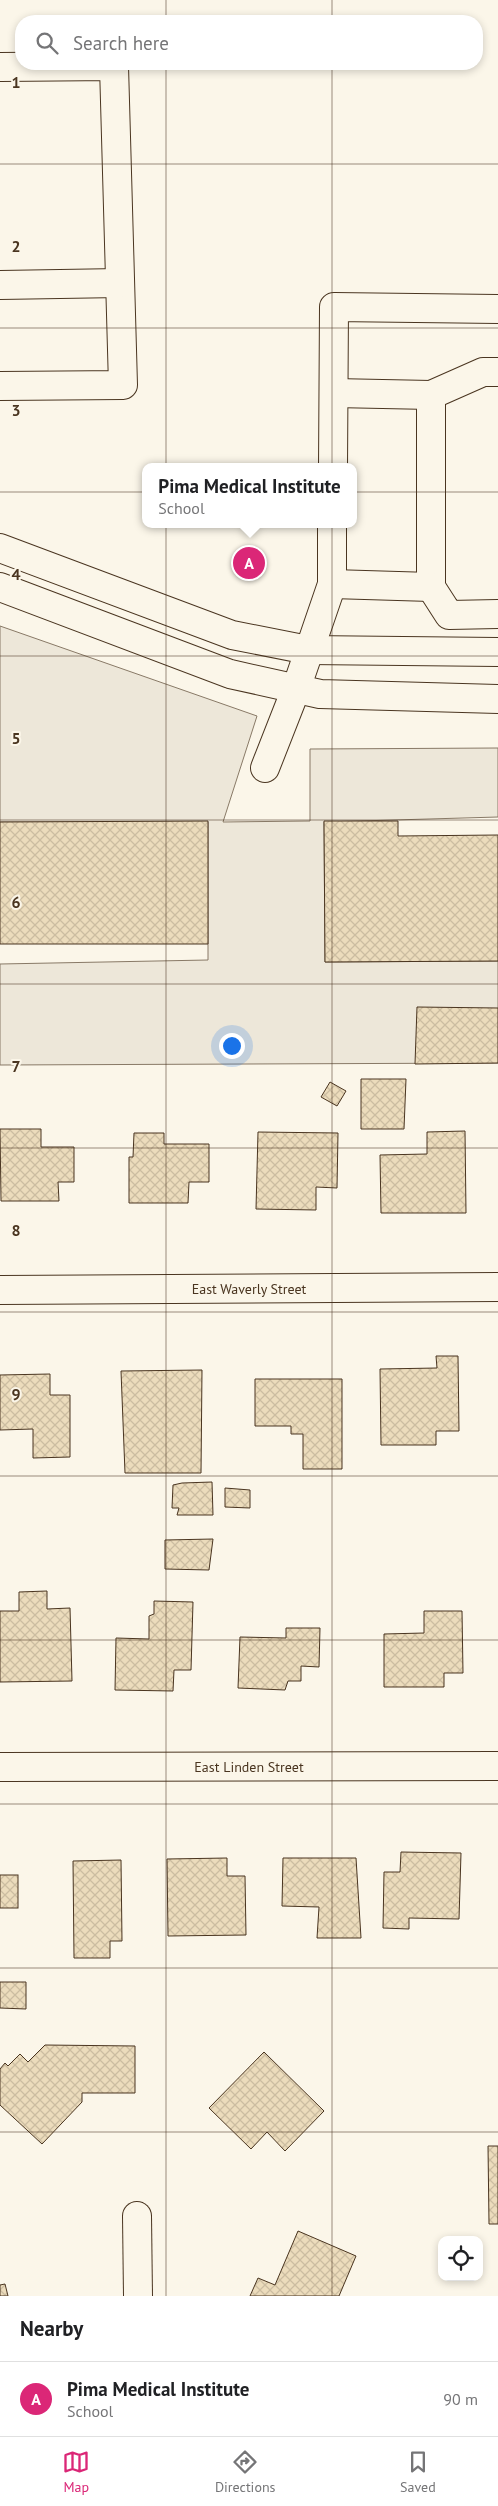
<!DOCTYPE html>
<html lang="en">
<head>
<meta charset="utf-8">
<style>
  :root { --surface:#fff; --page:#f2f2f2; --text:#202124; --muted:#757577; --line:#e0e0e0; --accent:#db2777 }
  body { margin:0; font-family:"PT Sans",sans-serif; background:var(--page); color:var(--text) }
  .controls { position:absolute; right:15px; bottom:15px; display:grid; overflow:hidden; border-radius:10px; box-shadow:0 2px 8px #0003 }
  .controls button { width:45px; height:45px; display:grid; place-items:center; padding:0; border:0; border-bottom:1px solid var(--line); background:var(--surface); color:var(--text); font:25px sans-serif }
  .you { position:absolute; left:231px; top:1045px; width:18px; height:18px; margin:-12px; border:4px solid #fff; border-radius:50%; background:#1a73e8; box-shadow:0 0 0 8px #1a73e833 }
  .badge { display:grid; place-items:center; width:32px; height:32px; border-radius:50%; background:var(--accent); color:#fff; font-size:16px; font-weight:700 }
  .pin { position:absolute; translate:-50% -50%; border:2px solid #fff; box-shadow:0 1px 5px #0006 }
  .popup { position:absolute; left:142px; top:463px; width:215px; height:65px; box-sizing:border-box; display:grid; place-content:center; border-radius:10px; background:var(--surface); filter:drop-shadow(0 1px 4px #0005); font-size:16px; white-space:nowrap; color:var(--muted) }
  .popup b { font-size:19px; color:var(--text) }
  .popup::after { content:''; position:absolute; left:50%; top:100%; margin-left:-10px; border:10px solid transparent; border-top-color:var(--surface) }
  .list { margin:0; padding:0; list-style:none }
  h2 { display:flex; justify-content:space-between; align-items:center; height:65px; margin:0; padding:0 20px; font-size:21px }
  h2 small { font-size:16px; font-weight:400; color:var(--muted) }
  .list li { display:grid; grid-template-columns:32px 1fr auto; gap:15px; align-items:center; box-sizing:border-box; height:75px; padding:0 20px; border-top:1px solid var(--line) }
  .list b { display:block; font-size:19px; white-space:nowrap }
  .list p { margin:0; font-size:16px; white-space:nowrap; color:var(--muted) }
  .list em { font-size:16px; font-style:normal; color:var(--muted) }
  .icon { flex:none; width:28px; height:28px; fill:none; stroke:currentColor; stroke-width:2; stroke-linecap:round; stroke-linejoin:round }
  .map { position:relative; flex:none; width:498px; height:2296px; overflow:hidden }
  .search { position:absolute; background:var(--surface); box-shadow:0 2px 8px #0003; left:15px; right:15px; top:15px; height:55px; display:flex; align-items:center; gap:12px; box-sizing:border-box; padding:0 18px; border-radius:20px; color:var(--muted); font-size:19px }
  .sheet { height:140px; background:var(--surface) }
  nav { display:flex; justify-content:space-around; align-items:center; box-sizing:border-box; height:70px; border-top:1px solid var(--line); background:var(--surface); font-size:14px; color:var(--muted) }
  nav a { display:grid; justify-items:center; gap:2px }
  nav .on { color:var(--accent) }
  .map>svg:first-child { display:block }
  .parking { fill:#ede7d9; stroke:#887966 }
  .building { fill:url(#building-cross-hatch); stroke:#4a3520 }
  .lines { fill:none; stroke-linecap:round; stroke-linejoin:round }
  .minor-casing { stroke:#4a3520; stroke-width:30 }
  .minor { stroke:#fbf6e9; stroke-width:28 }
  .grid { fill:none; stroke:#4a3520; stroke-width:1; stroke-opacity:0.55 }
  .labels { text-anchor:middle; stroke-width:4; stroke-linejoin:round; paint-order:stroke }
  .street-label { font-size:14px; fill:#4a3520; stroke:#fbf6e9 }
  .grid-label { font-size:16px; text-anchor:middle; font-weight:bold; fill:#4a3520; stroke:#fbf6e9; stroke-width:4; stroke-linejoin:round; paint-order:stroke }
</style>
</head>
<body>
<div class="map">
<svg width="498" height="2296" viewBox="0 0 498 2296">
  <defs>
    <pattern id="building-cross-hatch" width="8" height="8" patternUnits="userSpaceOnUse" patternTransform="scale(1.25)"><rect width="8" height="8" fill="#ecdcbc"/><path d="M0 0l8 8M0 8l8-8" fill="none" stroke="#ccbda1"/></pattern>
  </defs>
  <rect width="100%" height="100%" fill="#fbf6e9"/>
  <!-- parking -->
  <polygon class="parking" points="0,626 257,716 223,822 310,821 310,749 498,748 498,817 324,822 325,962 498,961 498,1063 0,1065 0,964 208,960 208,822 0,822"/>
  <!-- building -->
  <g class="building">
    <polygon points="208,821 208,944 0,944 0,822"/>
    <polygon points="324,821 398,821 398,836 498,835 498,961 325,962"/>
    <polygon points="417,1007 498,1008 498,1063 415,1064"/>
    <polygon points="361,1079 406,1079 404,1129 361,1129"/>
    <polygon points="330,1082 346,1091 337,1106 321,1097"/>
    <polygon points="0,1129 41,1129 41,1147 74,1147 74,1182 58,1182 59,1201 1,1201"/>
    <polygon points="465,1131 466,1213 381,1213 380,1155 427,1154 427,1132"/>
    <polygon points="258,1132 338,1133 337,1188 316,1187 316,1210 256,1209"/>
    <polygon points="134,1133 164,1133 164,1144 209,1144 209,1182 189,1182 188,1203 129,1203 129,1157 133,1157"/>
    <polygon points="436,1356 458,1356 459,1431 436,1431 436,1445 381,1445 380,1369 437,1368"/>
    <polygon points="202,1370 201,1473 125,1473 121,1371"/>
    <polygon points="50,1374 50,1395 70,1395 70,1457 33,1458 33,1429 0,1430 0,1375"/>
    <polygon points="255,1379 342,1379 342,1469 303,1469 303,1434 291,1434 291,1426 255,1426"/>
    <polygon points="212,1482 213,1515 177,1515 179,1508 172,1508 173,1485 182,1483"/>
    <polygon points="225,1488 250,1490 250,1508 225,1507"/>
    <polygon points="213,1539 209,1570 165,1569 165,1540"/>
    <polygon points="47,1591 47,1609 70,1608 72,1681 0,1682 0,1611 19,1611 19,1592"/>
    <polygon points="154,1601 193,1602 191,1670 174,1670 173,1691 115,1690 116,1638 149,1639 149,1616 154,1614"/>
    <polygon points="424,1611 462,1611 463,1673 444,1673 444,1687 384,1687 384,1634 424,1633"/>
    <polygon points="286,1628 320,1628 319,1667 301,1666 301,1681 288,1681 285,1690 238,1688 240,1637 286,1638"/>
    <polygon points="401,1852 461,1853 459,1919 409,1918 409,1929 383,1928 384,1872 400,1872"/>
    <polygon points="227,1858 227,1876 245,1876 246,1935 168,1936 167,1859"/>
    <polygon points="283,1858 356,1858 361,1938 317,1938 319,1907 282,1906"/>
    <polygon points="121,1860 122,1941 110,1941 110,1958 74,1958 73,1861"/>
    <rect x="0" y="1875" width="18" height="33"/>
    <polygon points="0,1982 26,1982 26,2009 0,2008"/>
    <polygon points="45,2045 135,2046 135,2093 82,2093 82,2102 42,2144 0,2105 0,2069 5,2063 8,2066 20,2054 28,2062"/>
    <polygon points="264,2052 324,2111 285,2151 267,2132 251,2149 209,2108"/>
    <polygon points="488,2146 498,2146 498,2224 489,2224"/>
    <polygon points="298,2231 356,2256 339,2296 250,2296 258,2278 275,2285"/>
    <polygon points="5,2284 8,2296 0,2296 0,2285"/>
  </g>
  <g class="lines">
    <defs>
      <g id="minor">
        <polyline points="0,67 114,66 123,385 0,386"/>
        <polyline points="0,285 120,283"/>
        <polyline points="431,395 483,372 498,372"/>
        <polyline points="333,467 334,307 498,309"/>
        <polyline points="0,548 232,635 308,650 498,652"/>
        <polyline points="332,584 431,587 431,395 334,393"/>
        <polyline points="0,587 230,674 320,694 498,699"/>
        <polyline points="431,587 449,615 498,614"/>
        <polyline points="265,768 296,689 332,584 332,524"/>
        <polyline points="0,1290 498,1287"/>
        <polyline points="0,1767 498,1766"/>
        <polyline points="137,2216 138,2296"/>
      </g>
    </defs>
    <!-- minor casing -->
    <use href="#minor" class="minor-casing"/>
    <!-- minor -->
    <use href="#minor" class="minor"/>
  </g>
  <!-- grid -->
  <path class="grid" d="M166,0V21M332,0V21M166,64V2296M332,64V2296M0,164H498M0,328H498M0,492H498M0,656H498M0,820H498M0,984H498M0,1148H498M0,1312H498M0,1476H498M0,1640H498M0,1804H498M0,1968H498M0,2132H498"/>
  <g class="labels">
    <!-- street labels -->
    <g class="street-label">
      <text x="249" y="1294">East Waverly Street</text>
      <text x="249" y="1772">East Linden Street</text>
    </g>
  </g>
  <g class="grid-label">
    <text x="16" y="88">1</text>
    <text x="16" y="252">2</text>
    <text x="16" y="416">3</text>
    <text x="16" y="580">4</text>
    <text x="16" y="744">5</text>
    <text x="16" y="908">6</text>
    <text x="16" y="1072">7</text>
    <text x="16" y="1236">8</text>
    <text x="16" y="1400">9</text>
  </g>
</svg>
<div class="controls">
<button><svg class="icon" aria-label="locate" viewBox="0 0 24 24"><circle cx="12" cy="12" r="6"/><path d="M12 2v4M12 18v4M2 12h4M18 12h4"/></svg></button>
</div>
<div class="you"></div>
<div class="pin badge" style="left:249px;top:563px">A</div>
<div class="popup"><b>Pima Medical Institute</b>School</div>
<div class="search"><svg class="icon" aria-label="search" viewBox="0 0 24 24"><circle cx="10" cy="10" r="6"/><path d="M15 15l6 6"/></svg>Search here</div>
</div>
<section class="sheet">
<h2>Nearby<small></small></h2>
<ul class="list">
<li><span class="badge">A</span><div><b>Pima Medical Institute</b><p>School</p></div><em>90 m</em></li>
</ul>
</section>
<nav>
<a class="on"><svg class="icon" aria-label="map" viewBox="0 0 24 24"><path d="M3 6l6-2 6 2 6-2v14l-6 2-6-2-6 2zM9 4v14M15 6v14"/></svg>Map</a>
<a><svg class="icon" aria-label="directions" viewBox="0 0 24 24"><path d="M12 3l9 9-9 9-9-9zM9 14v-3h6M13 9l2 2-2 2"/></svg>Directions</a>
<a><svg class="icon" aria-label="saved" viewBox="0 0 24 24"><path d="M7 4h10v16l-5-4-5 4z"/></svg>Saved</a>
</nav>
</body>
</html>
